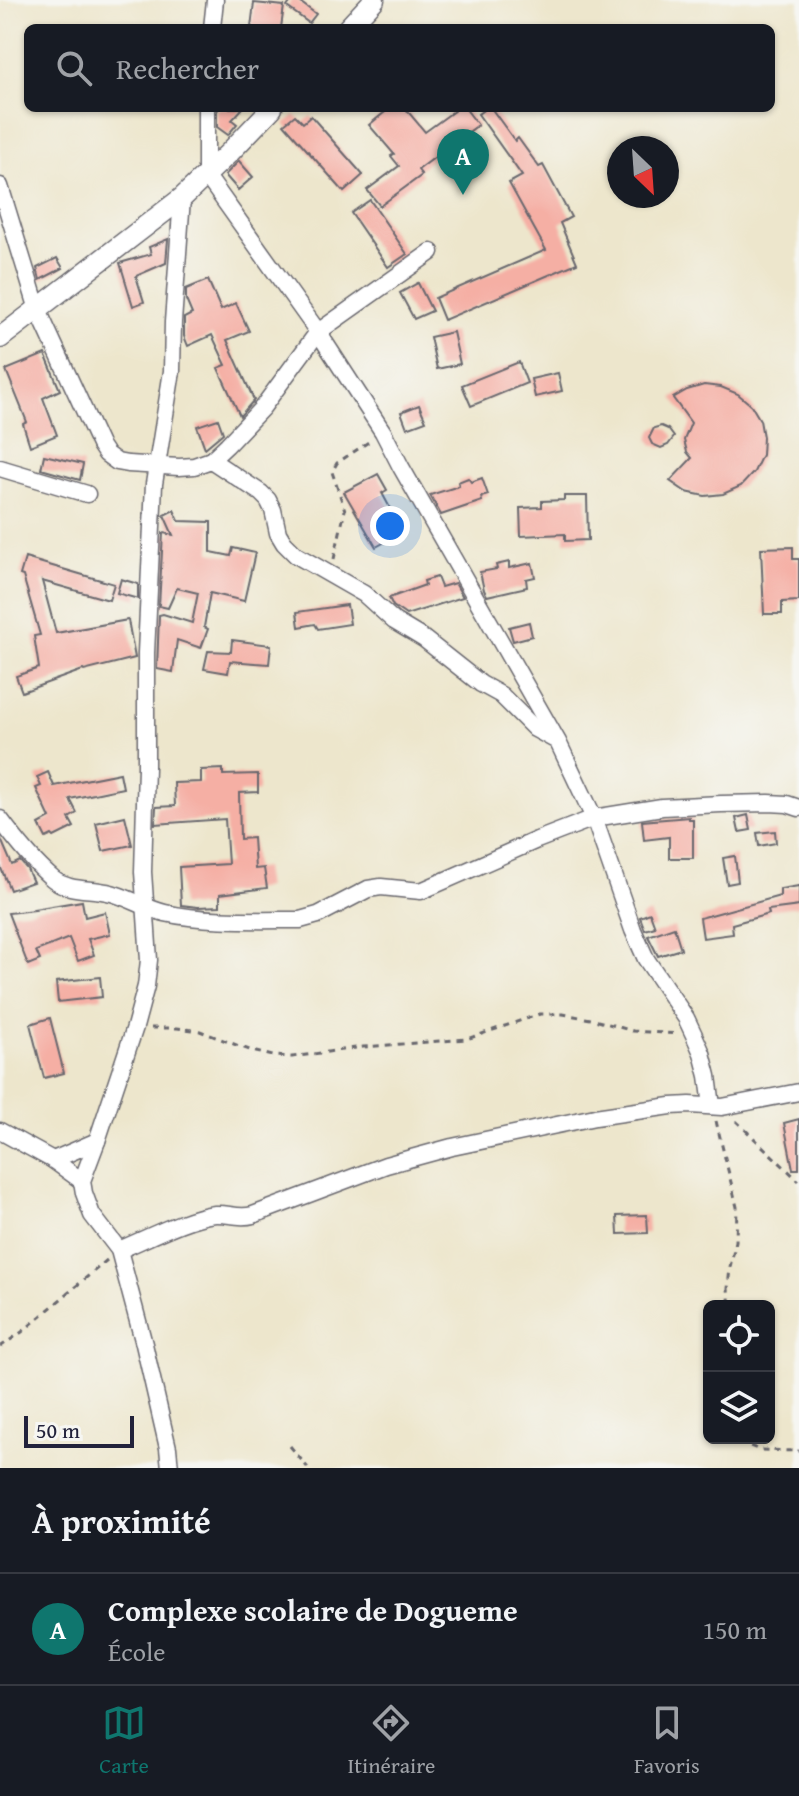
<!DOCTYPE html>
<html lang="fr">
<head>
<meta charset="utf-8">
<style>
  :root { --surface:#171b24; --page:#242831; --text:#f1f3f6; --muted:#9ea1a6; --line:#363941; --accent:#0f766e }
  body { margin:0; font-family:"Gentium Book Plus",serif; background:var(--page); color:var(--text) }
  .controls { position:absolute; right:24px; bottom:24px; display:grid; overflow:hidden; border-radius:12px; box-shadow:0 2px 6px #0004 }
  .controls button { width:72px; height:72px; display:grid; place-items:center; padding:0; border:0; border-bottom:2px solid var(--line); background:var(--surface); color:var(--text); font:40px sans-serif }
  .compass { position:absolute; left:607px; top:136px; width:72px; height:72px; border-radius:50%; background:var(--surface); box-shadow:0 2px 6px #0004; rotate:155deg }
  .scale { position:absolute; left:24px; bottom:20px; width:110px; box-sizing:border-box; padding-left:8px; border:4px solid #22223b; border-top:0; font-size:22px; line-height:28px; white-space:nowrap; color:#22223b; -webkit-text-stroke:6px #f6f6f2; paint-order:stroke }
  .you { position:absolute; left:390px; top:526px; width:28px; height:28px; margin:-20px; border:6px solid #fff; border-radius:50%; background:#1a73e8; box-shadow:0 0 0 12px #1a73e833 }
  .badge { display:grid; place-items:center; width:52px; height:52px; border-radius:50%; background:var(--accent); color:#fff; font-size:26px; font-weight:700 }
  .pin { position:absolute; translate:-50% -66px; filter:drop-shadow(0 2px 4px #0008) }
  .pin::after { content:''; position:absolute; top:42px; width:28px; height:24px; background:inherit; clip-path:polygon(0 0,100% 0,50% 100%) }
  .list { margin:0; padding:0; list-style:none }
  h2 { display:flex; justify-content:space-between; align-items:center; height:104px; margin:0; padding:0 32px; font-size:34px }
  h2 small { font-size:26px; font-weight:400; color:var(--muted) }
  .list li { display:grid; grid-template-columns:52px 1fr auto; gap:24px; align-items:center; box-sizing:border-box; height:112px; padding:0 32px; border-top:2px solid var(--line) }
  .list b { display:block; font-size:30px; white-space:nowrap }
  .list p { margin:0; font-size:26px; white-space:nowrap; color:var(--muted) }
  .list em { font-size:26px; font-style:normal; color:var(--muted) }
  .icon { flex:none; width:44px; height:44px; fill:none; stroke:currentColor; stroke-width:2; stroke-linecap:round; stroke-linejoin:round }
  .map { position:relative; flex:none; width:799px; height:1468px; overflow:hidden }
  .search { position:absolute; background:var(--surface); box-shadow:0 2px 6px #0004; left:24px; right:24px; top:24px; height:88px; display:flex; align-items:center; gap:20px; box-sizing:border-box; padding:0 28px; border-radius:12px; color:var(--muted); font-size:30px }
  .sheet { height:216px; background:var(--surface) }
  nav { display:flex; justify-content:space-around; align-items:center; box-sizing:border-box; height:112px; border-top:2px solid var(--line); background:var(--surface); font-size:22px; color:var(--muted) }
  nav a { display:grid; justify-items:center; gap:4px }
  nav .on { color:var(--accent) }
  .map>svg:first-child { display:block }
  .building { fill:#f5afa4 }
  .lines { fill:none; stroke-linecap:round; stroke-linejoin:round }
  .minor-casing { stroke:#69676e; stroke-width:19 }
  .tertiary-casing { stroke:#69676e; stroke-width:23 }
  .path { stroke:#69676e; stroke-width:3; stroke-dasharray:6 6; stroke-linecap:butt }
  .minor { stroke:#fff; stroke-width:16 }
  .tertiary { stroke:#fff; stroke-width:20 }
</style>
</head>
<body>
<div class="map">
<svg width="799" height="1468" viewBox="0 0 799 1468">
  <rect width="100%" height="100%" fill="#f6f6f2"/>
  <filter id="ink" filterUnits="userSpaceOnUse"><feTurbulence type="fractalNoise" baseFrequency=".0125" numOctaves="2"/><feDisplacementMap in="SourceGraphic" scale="16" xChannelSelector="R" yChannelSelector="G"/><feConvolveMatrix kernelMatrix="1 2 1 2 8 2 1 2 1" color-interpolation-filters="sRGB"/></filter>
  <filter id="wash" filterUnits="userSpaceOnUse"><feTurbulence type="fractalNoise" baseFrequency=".006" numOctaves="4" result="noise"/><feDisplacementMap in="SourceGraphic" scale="32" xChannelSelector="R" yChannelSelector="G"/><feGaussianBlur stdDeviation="1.8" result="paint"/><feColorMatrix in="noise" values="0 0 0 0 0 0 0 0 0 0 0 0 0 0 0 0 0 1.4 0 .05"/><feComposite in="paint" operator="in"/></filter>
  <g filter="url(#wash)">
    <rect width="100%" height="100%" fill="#ede6cc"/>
    <g id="blocks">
      <!-- building -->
      <g class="building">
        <polygon points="292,0 297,0 316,14 309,23 287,7"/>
        <polygon points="254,3 284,6 281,28 251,28"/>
        <polygon points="219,108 243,108 232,120 237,124 228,135 217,127 217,111"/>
        <polygon points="390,108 405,108 425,132 458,108 465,108 478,125 418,170 422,175 380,206 367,190 399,166 391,156 394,154 369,125"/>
        <polygon points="486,108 491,108 515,141 518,138 539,167 543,165 571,217 560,223 577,263 444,320 435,298 546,250 509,183 522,176 478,114"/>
        <polygon points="295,115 303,123 311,116 363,175 344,192 284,124"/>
        <polygon points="239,161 253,177 238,190 225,175"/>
        <polygon points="370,200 407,254 388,267 351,213"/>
        <polygon points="168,239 166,263 136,276 144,302 133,306 120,263 151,254 149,247"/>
        <polygon points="57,258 63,268 40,280 37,268"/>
        <polygon points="208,280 221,310 236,303 249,331 227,340 254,400 240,416 218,368 226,365 212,335 188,346 184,336 184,318 192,314 186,300 186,289"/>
        <polygon points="418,283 432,311 414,319 400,293"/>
        <polygon points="453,332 460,364 437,369 430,337"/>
        <polygon points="45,354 60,390 43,398 57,435 30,446 23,424 27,422 6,370"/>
        <polygon points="519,362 527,383 471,406 462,385"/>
        <polygon points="558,373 562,391 535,397 531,379"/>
        <polygon points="704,385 721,387 738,394 751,405 760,420 763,437 762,455 754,472 741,486 723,494 705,496 686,492 670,481 692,458 687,452 684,440 691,423 673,398 687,390"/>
        <polygon points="419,405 426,421 407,428 401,412"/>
        <polygon points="218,419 223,433 205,448 197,426"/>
        <polygon points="661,426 668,429 674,437 668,445 661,448 652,444 649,438 654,428"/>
        <polygon points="44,455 83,464 80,480 41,469"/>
        <polygon points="378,474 387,490 382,493 403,532 376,547 344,492"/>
        <polygon points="468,478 471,482 482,478 488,495 481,497 482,501 441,515 430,495 459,486 458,482"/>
        <polygon points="564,496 587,496 588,540 565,541 565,534 521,536 520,508 542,507 542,501 564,500"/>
        <polygon points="174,510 179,521 211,522 211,552 231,556 233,548 255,553 244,601 210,593 204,627 208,629 201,648 177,640 173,672 157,669 159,615 163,614 192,623 198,593 177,588 168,608 159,606 163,533 173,535 164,515"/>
        <polygon points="793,547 793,559 799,559 799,601 782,602 782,614 764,614 761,548"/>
        <polygon points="25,558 114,584 109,600 42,581 56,633 128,620 135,658 84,671 83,670 22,692 16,676 39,668 34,636 40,635 23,576 20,575"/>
        <polygon points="509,562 509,568 532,563 535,577 526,579 527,587 487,596 484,590 480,572 497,569 496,565"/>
        <polygon points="437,577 441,587 455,583 463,597 406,615 393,606 389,598 425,585 424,581"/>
        <polygon points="121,579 138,584 138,599 117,593"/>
        <polygon points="347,605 350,624 318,629 315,624 299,627 297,612"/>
        <polygon points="529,622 532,636 513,641 509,627"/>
        <polygon points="232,640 271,645 269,664 230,661 228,673 204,669 208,651 231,652"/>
        <polygon points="223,769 223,775 258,774 258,792 239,793 240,839 253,838 255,869 264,868 267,888 220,894 220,906 198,907 181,905 179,867 228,864 225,819 155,824 156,807 175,806 174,783 201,782 201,770"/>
        <polygon points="48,772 54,786 120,773 123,788 70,799 77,813 69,818 74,827 54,837 52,835 46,838 39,824 50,818 36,788 41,786 37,777"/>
        <polygon points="748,815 751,830 739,832 736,818"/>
        <polygon points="125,816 132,845 103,851 96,823"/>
        <polygon points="689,817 689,819 693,819 693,858 669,858 669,837 644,840 642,821"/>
        <polygon points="775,831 776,843 759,846 757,833"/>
        <polygon points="0,837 12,865 20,861 27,869 33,882 10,890 0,866"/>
        <polygon points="735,856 738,882 727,884 723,858"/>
        <polygon points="799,886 799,906 768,910 769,914 732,924 733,934 703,938 700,918 780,896 780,889"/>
        <polygon points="82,901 85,917 105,912 110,934 88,939 94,955 78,961 69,938 36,951 40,960 28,965 8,913 35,910 34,909"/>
        <polygon points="650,913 655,927 645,930 640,917"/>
        <polygon points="674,927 681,949 658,956 648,936"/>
        <polygon points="100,977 102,997 58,1002 56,982"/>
        <polygon points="50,1018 64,1073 44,1078 30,1024"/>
        <polygon points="799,1119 799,1169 793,1169 784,1123"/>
        <polygon points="647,1215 648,1233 618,1234 617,1216"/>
      </g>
    </g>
  </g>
  <g filter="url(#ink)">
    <use href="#blocks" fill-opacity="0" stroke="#69676e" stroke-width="2"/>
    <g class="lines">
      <defs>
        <g id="minor">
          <polyline points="212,28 215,0"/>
          <polyline points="206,108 206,175 318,332 383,432 401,467 558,742 594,818 633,930 646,959 686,1018 694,1035 702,1053 708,1076 712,1106"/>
          <polyline points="0,186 38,310 100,445 106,454 117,462 128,464 179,467 194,466 211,460 227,445 262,408 318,332 431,252"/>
          <polyline points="211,460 261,493 268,500 273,510 278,533 284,543 296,555 364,594 394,621 424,639 481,684 501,695 535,729 557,741"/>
          <polyline points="0,468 87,494"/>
          <path d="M0,819C14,838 35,864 53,879C68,891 89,888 107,892C127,896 144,908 165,913C204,922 259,920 300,920L318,915L368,889L381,887L421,891L537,840L594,818L662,807L721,804L769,803L787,804L799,808"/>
          <polyline points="0,1131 53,1160 82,1181"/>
          <polyline points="53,1160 97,1141"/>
          <path d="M119,1250C146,1239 187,1217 215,1214C229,1213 238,1219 253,1215L386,1165L452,1147L595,1117L671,1106L690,1105L722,1107L799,1092"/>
          <polyline points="170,1468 168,1448 144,1344 119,1250 92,1215 84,1193 82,1181 97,1141 135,1027 146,986 149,960 143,872 146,767 146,653 154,484 172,371 173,322 182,198"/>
        </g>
        <g id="tertiary">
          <polyline points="348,28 374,0"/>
          <polyline points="0,338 182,198 230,152 272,108"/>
        </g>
      </defs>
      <!-- minor casing -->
      <use href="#minor" class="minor-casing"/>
      <!-- tertiary casing -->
      <use href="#tertiary" class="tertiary-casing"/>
      <!-- path -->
      <g class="path">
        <polyline points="334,559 345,510 332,472 337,463 370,441"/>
        <polyline points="151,1028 177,1028 200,1031 252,1051 273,1056 292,1057 363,1047 467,1039 540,1014 563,1014 591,1019 633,1031 679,1034"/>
        <polyline points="716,1121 737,1207 736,1241 730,1267 728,1289 730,1306"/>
        <polyline points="736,1121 799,1181"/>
        <polyline points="0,1347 22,1332 107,1260"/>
        <polyline points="743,1438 745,1444 760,1450 799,1451"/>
        <polyline points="290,1446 308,1468"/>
      </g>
      <!-- minor -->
      <use href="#minor" class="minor"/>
      <!-- tertiary -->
      <use href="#tertiary" class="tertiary"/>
    </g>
  </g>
</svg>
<div class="controls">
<button><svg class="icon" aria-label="locate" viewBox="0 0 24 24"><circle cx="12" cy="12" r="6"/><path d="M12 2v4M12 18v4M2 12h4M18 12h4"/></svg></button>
<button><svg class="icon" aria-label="layers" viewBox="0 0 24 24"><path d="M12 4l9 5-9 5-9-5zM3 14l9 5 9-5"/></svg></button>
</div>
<svg class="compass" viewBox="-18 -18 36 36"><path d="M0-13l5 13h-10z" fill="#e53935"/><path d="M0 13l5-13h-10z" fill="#9ea1a6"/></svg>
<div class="scale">50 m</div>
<div class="you"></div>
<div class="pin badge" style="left:463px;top:195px">A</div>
<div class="search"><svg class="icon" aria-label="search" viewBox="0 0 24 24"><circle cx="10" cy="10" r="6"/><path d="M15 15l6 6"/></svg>Rechercher</div>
</div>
<section class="sheet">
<h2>À proximité<small></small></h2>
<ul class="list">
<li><span class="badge">A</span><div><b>Complexe scolaire de Dogueme</b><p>École</p></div><em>150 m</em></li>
</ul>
</section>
<nav>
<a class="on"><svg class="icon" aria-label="map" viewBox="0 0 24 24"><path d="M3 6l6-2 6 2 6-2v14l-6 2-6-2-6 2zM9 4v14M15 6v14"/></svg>Carte</a>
<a><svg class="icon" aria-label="directions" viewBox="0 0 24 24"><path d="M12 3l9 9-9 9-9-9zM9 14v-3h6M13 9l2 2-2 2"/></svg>Itinéraire</a>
<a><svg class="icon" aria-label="saved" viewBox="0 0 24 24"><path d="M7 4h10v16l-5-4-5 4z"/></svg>Favoris</a>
</nav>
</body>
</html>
